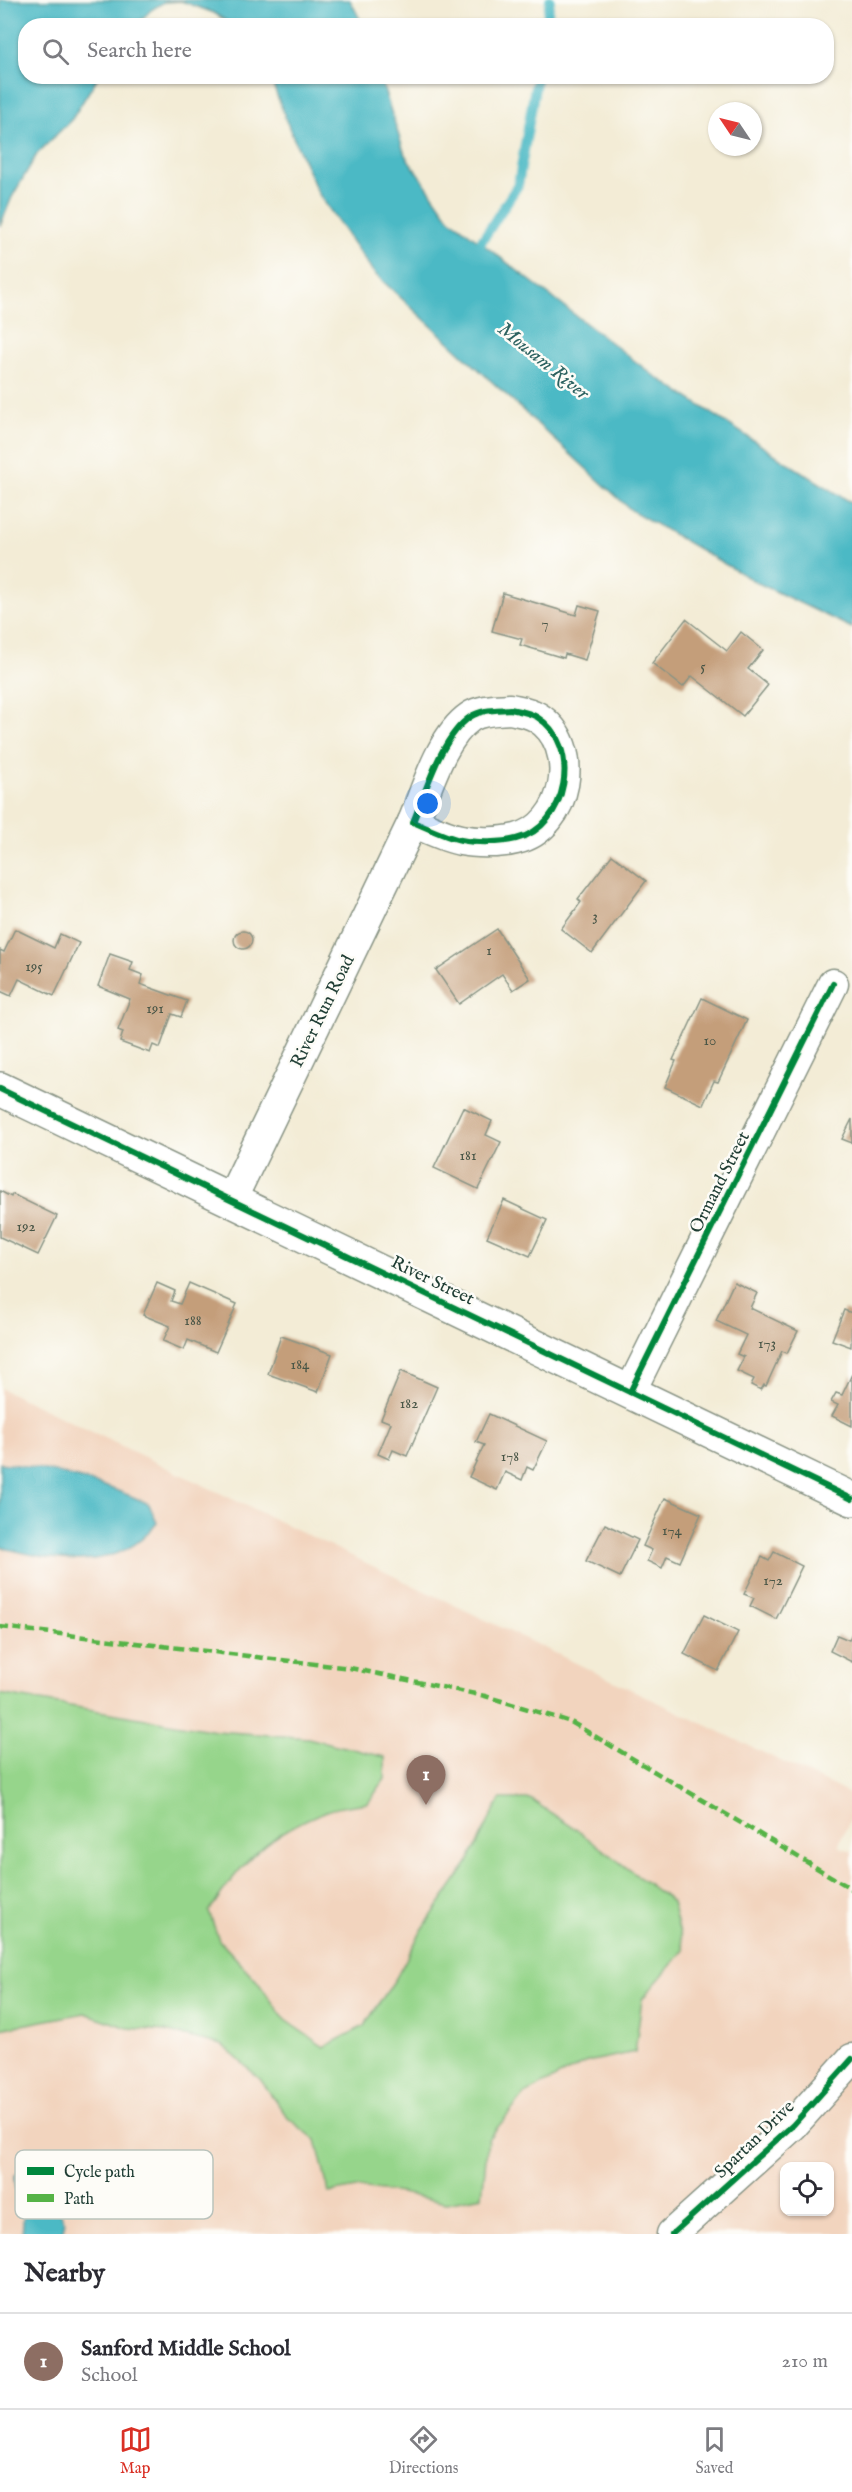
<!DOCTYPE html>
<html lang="en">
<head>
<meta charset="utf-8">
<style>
  :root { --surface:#fff; --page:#f7f7f7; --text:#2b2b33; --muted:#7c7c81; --line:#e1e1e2; --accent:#d93025 }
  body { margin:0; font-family:"IM FELL English",serif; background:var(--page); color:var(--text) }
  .controls { position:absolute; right:18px; bottom:18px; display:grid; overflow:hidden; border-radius:12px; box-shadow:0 2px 4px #0004 }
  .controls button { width:54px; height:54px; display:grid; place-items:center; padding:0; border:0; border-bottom:2px solid var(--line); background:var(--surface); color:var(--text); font:30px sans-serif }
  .compass { position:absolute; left:708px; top:102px; width:54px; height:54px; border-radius:50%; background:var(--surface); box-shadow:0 2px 4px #0004; rotate:305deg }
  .you { position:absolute; left:428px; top:804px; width:21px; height:21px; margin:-15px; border:4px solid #fff; border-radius:50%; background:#1a73e8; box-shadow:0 0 0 9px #1a73e833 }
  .badge { display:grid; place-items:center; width:39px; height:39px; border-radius:50%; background:var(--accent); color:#fff; font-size:20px; font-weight:700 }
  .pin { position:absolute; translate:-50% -50px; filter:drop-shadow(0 2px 3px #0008) }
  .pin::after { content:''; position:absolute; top:32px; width:21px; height:18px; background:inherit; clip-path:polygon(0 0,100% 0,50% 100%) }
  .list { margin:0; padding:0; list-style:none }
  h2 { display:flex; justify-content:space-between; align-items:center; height:78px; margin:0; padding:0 24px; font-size:26px }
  h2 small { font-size:20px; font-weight:400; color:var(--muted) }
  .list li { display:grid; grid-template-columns:39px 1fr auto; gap:18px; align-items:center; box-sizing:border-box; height:96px; padding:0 24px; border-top:2px solid var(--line) }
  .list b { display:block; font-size:22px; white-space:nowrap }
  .list p { margin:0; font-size:20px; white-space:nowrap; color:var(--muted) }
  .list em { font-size:20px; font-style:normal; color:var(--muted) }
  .icon { flex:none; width:33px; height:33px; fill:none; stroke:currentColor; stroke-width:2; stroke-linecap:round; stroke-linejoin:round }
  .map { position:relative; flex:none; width:852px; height:2234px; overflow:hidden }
  .search { position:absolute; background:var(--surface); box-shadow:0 2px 4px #0004; left:18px; right:18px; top:18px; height:66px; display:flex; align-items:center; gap:15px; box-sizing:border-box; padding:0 21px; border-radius:24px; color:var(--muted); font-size:22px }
  .sheet { height:174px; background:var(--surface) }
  nav { display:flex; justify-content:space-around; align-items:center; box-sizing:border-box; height:84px; border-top:2px solid var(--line); background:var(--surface); font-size:16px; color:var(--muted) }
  nav a { display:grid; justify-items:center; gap:3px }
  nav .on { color:var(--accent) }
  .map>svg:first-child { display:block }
  .built { fill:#f2d4be; fill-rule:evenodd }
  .green { fill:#96d58b; stroke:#5a8960; stroke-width:1.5 }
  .water { fill:#4bb9c5; stroke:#357b7c; stroke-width:1.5 }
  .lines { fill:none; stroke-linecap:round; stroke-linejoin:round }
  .stream { stroke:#4bb9c5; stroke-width:10 }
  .building { fill:#c49e7a }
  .minor-casing { stroke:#899485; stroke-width:33 }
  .tertiary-casing { stroke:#899485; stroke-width:36 }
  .minor { stroke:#fff; stroke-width:30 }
  .tertiary { stroke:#fff; stroke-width:33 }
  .quiet { stroke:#55b346; stroke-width:4.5; stroke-dasharray:9 4.5; stroke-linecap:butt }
  .cycleway-casing { stroke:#fdfcf7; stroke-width:10 }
  .cycleway { stroke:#00873e; stroke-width:6 }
  .labels { text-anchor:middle; stroke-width:5; stroke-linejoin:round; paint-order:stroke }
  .number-label { font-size:15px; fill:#485546 }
  .street-label { font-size:18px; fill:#1f3d34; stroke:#fdfcf7 }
  .water-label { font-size:20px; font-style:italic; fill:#2c6260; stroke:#fdfcf7 }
  .key { fill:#fdfcf7; stroke:#bac3bc; stroke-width:1.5 }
  .key-label { font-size:16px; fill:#1f3d34 }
</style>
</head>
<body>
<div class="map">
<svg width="852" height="2234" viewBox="0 0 852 2234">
  <rect width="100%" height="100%" fill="#fdfcf7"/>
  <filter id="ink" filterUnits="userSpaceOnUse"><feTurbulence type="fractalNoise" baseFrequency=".0167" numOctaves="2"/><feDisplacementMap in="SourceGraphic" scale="12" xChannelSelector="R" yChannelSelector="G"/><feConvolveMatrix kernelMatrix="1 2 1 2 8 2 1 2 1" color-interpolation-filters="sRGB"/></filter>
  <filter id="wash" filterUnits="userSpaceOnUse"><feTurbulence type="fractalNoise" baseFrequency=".008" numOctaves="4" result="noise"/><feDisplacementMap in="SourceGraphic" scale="24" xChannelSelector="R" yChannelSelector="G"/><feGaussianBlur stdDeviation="1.35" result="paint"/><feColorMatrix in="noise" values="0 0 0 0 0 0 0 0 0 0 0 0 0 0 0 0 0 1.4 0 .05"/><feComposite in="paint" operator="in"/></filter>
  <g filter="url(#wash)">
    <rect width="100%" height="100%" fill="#f3ecd6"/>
    <!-- built -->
    <path class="built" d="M0,1388L852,1795V1815L838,1846L852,1851V2234H0ZM784,2166H830V2212H784Z"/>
    <!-- green -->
    <path class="green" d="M0,1694L216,1731L308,1738L385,1757V1779L368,1803C355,1805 340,1806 327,1811C270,1832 241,1862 209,1912L219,1940L257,1981L285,2020L324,2047L364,2026L396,1978L422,1930L467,1864L500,1799H530L577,1830L672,1902L684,1950L642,1999L635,2052L587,2062L526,2093L488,2139L482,2196L446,2203L401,2193L357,2188L329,2193L316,2140L288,2118L260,2079L222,2045L165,2031L128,2028L85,2013L0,2029Z"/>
    <!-- water -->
    <g class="water">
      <polygon points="0,0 350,0 363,25 233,25 214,13 181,1 164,2 151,10 136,25 26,26 26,76 98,77 72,119 37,154 12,197 0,226"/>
      <polygon points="270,77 380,77 405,155 449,218 653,375 794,467 852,503 852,628 756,582 631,510 374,273 318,193 290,130"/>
      <path d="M0,1463C46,1467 107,1484 149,1504L157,1523C118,1575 54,1561 0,1547Z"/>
      <polygon points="25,2169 38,2175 54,2199 65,2222 62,2234 22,2234 25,2199 15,2188 14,2176"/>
    </g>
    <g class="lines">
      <!-- stream -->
      <g class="stream">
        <polyline points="546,26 550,0"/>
        <polyline points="474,253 518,185 537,76"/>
      </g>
    </g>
    <g id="blocks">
      <!-- building -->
      <g class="building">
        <polygon points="503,593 576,615 579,605 600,611 585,660 565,654 564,658 520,645 522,639 492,631"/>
        <polygon points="686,619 727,651 741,632 763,650 748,669 768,685 743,716 692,676 683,687 652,663"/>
        <polygon points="612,855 646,881 592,953 561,929 581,902 578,899"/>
        <polygon points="15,929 54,948 60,934 79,943 54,996 19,979 11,996 0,991 0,950 4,952"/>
        <polygon points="497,929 530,979 513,990 502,974 459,1004 436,970"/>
        <circle cx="243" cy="940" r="9"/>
        <polygon points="110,954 133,962 130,970 143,975 140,984 187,1001 181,1017 172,1014 160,1048 153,1045 150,1053 120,1042 123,1032 118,1030 130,999 98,986"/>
        <polygon points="702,998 747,1020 718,1082 714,1081 703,1105 665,1087 676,1061 673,1060"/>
        <polygon points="463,1107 492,1121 486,1135 501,1142 478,1189 434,1168"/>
        <polygon points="852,1119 852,1143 842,1139"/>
        <polygon points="0,1191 11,1197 12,1194 57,1216 38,1255 0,1237"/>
        <polygon points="504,1200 547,1220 530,1256 487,1237"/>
        <polygon points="734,1282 757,1293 750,1308 798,1331 787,1353 782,1351 766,1386 764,1385 761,1390 751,1385 754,1379 737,1371 744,1357 737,1354 746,1335 716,1321"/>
        <polygon points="157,1283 175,1291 171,1301 180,1304 189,1283 237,1304 216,1352 188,1340 184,1350 163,1341 170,1326 143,1315"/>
        <polygon points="844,1310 852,1313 851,1347 832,1340"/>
        <polygon points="281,1336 332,1354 318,1392 268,1374"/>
        <polygon points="401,1371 437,1387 407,1456 393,1450 389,1459 378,1454 391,1423 381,1419"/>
        <polygon points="852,1374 852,1426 832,1416 838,1405 831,1402 836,1393 842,1395"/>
        <polygon points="489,1414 547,1441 533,1470 527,1467 522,1480 505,1472 497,1490 469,1477 484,1445 476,1442"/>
        <polygon points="665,1498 701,1514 680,1562 667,1556 662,1568 647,1561 652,1550 643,1546"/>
        <polygon points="605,1524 638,1540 620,1577 586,1561"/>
        <polygon points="774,1552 802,1566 776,1619 750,1606 754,1598 744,1594 762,1557 769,1561"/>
        <polygon points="704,1615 738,1632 718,1671 684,1654"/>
        <polygon points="852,1633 852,1662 830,1651 837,1635 849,1640"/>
      </g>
    </g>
  </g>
  <g filter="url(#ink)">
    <use href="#blocks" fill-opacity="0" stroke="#899485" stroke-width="1.5"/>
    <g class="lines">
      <defs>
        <g id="minor">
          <path d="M510,709C519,711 529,712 537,717C583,745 568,827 516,839C501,843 476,843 461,840C445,837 428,828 413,822C426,791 441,737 470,717C482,709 497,710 510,709Z"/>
          <polyline points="231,1200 413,822"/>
          <polyline points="630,1392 833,984"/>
          <polyline points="672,2234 793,2125 852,2059"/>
        </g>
        <polyline id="tertiary" points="0,1089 852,1499"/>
      </defs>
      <!-- minor casing -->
      <use href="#minor" class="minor-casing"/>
      <!-- tertiary casing -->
      <use href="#tertiary" class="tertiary-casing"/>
      <!-- minor -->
      <use href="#minor" class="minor"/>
      <!-- tertiary -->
      <use href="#tertiary" class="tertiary"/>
      <!-- quiet -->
      <polyline class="quiet" points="0,1627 350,1668 485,1696 571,1722 852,1889"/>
      <defs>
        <g id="cycleway">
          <path d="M510,709C519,711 529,712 537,717C583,745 568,827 516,839C501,843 476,843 461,840C445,837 428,828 413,822C426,791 441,737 470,717C482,709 497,710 510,709Z"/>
          <polyline points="0,1089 852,1499"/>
          <polyline points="630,1392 833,984"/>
          <polyline points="672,2234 793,2125 852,2059"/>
        </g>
      </defs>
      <!-- cycleway casing -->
      <use href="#cycleway" class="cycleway-casing"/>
      <!-- cycleway -->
      <use href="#cycleway" class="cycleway"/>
    </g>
  </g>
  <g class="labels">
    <!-- number labels -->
    <g class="number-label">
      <text x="545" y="628">7</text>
      <text x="703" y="671">5</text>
      <text x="595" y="921">3</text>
      <text x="489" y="955">1</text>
      <text x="34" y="971">195</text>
      <text x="155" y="1013">191</text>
      <text x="710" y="1045">10</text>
      <text x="468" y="1160">181</text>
      <text x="26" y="1231">192</text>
      <text x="193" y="1325">188</text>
      <text x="767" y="1348">173</text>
      <text x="300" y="1369">184</text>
      <text x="409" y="1408">182</text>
      <text x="510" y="1461">178</text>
      <text x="672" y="1535">174</text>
      <text x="773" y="1585">172</text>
    </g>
    <!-- street labels -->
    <g class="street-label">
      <text transform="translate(322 1011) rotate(-64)" y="6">River Run Road</text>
      <text transform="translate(719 1182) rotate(-63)" y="6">Ormand Street</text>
      <text transform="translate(433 1280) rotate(26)" y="6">River Street</text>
      <text transform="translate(754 2139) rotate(-44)" y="6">Spartan Drive</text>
    </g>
    <!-- water labels -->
    <g class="water-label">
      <text transform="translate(544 360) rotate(39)" y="7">Mousam River</text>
    </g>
  </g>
  <!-- legend -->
  <rect x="15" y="2150" width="198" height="69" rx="9" class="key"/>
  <rect x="27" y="2167" width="27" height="8" fill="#00873e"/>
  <rect x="27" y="2194" width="27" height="8" fill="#55b346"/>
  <g class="key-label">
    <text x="64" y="2177">Cycle path</text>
    <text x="64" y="2204">Path</text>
  </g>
</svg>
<div class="controls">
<button><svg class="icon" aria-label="locate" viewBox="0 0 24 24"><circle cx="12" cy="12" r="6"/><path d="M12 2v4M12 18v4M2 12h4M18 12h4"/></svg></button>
</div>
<svg class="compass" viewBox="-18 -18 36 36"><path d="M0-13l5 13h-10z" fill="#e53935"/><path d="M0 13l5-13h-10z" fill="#7c7c81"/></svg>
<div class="you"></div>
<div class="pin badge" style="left:426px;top:1805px;background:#8d6e63">1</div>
<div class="search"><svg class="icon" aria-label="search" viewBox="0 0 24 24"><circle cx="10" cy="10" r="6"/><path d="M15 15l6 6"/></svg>Search here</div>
</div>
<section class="sheet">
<h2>Nearby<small></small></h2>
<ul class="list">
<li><span class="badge" style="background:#8d6e63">1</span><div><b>Sanford Middle School</b><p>School</p></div><em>210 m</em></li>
</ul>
</section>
<nav>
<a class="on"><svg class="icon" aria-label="map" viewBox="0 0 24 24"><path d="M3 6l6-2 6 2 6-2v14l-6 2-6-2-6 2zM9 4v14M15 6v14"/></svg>Map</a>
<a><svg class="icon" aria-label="directions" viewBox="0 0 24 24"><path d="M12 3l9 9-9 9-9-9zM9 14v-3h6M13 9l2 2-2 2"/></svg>Directions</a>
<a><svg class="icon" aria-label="saved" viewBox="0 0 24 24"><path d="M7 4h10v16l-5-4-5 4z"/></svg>Saved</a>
</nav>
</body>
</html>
